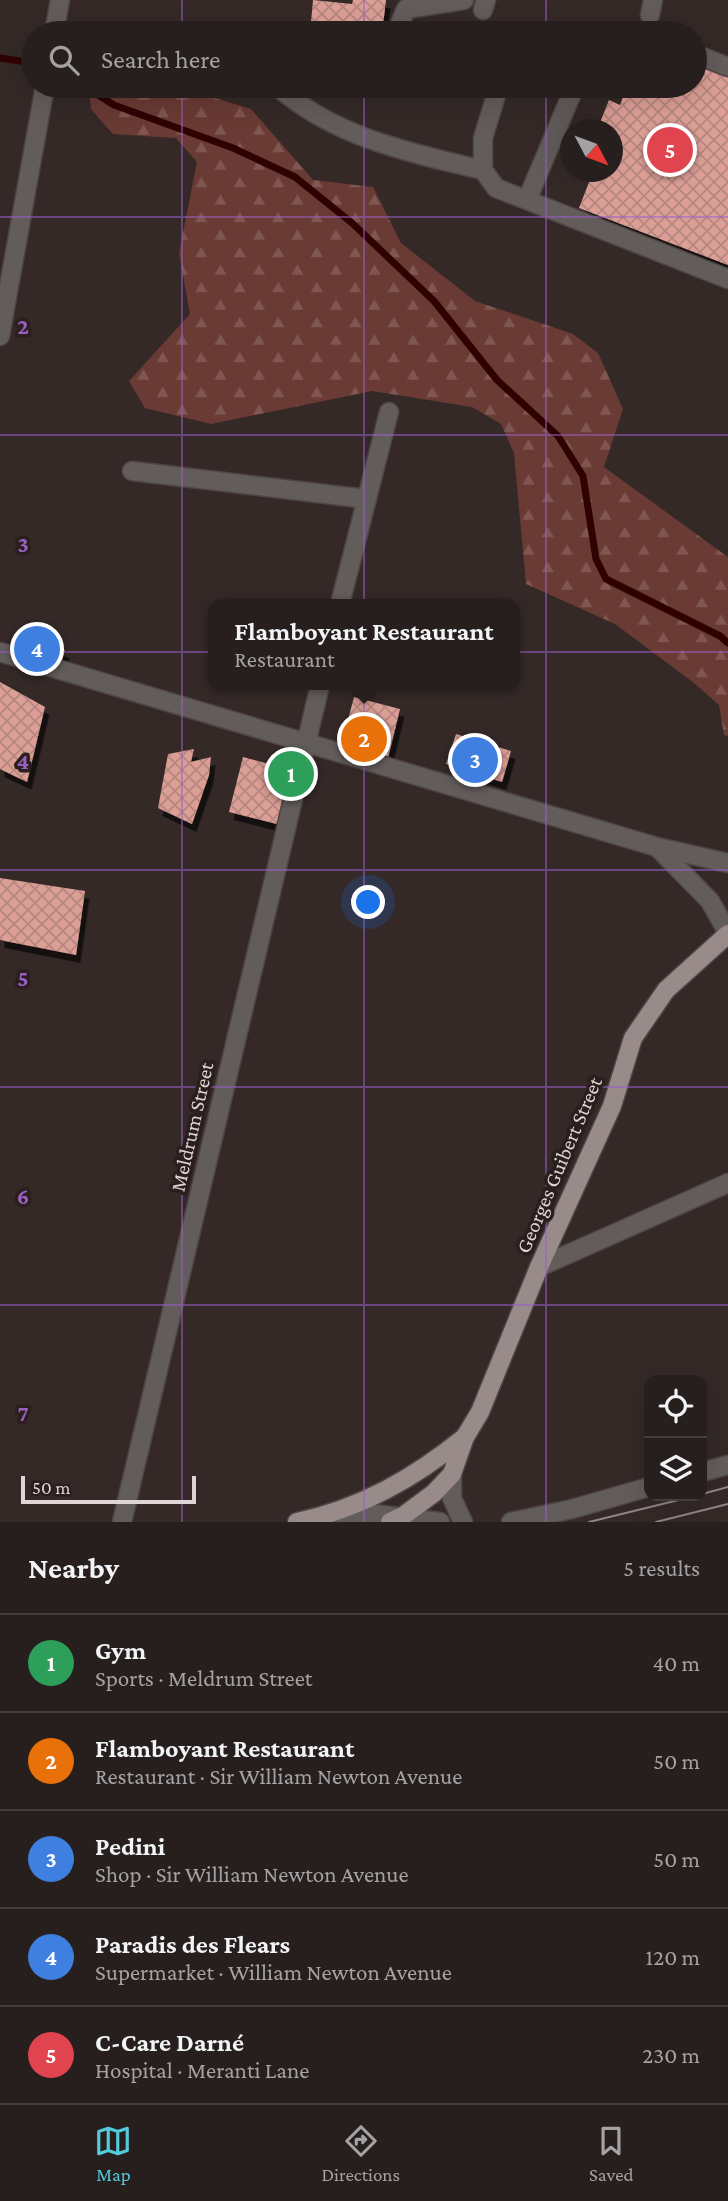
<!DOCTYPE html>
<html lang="en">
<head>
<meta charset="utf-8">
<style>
  :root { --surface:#271f1d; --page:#332c2a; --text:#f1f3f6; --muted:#a4a2a4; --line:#433d3b; --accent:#53cbdc }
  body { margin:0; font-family:"Crimson Pro",serif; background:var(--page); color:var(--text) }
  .controls { position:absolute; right:21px; bottom:21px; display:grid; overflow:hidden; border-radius:14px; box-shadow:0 7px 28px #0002 }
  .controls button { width:63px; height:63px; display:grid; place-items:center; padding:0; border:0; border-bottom:2px solid var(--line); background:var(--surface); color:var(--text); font:35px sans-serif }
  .compass { position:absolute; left:560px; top:119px; width:63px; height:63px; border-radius:50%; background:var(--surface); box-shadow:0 7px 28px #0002; rotate:131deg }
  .scale { position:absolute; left:21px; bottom:18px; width:175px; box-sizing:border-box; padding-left:7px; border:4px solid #ded6d5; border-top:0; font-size:19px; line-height:24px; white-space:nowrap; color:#ded6d5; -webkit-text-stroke:5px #2a1f1d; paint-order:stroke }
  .you { position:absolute; left:369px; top:903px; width:24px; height:24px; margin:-18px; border:5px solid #fff; border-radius:50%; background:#1a73e8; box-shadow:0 0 0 10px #1a73e833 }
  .badge { display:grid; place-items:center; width:46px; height:46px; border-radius:50%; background:var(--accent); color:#fff; font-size:23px; font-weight:700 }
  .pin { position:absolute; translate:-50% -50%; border:4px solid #fff; box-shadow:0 2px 7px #0006 }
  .popup { position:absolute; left:208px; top:599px; width:312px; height:91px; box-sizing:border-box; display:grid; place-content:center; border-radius:14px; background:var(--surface); filter:drop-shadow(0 2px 5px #0005); font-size:23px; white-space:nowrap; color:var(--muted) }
  .popup b { font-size:26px; color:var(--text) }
  .popup::after { content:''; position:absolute; left:50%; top:100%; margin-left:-14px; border:14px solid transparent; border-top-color:var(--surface) }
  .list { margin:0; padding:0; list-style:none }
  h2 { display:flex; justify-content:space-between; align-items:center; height:91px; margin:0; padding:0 28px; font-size:30px }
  h2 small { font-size:23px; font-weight:400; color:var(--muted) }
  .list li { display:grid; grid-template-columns:46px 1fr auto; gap:21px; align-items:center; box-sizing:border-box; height:98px; padding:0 28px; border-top:2px solid var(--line) }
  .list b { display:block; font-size:26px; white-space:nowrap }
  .list p { margin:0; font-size:23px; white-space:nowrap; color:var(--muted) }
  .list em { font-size:23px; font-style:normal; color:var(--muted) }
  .icon { flex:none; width:38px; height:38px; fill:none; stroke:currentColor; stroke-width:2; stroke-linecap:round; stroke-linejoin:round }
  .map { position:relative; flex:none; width:728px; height:1522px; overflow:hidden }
  .search { position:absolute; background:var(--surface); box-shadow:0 7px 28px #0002; left:21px; right:21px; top:21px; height:77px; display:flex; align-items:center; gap:18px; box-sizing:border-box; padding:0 24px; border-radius:38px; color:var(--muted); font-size:26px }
  .sheet { height:581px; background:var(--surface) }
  nav { display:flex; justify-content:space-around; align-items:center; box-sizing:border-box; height:98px; border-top:2px solid var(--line); background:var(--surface); font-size:19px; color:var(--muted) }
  nav a { display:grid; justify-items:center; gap:4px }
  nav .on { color:var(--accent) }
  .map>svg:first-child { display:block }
  .forest { fill:url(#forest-firs) }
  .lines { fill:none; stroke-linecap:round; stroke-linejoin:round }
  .stream { stroke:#2f0202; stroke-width:7 }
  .building { fill:url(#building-cross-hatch); filter:url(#shadow) }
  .minor-casing { stroke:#4f4543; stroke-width:21 }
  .major-casing { stroke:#4f4543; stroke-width:21 }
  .minor { stroke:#625c5b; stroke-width:18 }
  .major { stroke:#988b89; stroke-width:18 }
  .tram { stroke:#8f8584; stroke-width:2 }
  .grid { fill:none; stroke:#995fc6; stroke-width:2; stroke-opacity:0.55 }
  .labels { text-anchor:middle; stroke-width:7; stroke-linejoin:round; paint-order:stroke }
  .street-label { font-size:21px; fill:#ded6d5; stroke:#2a1f1d }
  .grid-label { font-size:23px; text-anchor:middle; font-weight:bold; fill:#995fc6; stroke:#2a1f1d; stroke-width:7; stroke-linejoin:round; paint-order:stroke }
</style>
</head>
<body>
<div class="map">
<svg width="728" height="1522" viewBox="0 0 728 1522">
  <defs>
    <pattern id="forest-firs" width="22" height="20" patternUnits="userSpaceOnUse" patternTransform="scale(1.75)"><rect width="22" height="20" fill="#6a3a34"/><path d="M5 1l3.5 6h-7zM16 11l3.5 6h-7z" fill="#7f5650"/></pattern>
    <pattern id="building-cross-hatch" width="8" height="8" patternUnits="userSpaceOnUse" patternTransform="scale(1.75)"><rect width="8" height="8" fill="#dc9f96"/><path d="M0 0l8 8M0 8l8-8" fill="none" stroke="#b68780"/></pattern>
    <filter id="shadow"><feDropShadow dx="4.5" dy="8" stdDeviation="0" flood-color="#0009"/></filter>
  </defs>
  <rect width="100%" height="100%" fill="#342927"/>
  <!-- forest -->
  <g class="forest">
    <polygon points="104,24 135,29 136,33 97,33"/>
    <polygon points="89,86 176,86 251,109 313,180 373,187 401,243 475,301 573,334 598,353 623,409 604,467 728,557 728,736 724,735 719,705 694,683 615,624 526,584 514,453 501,424 472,407 372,391 211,424 145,408 129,381 190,314 179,253 197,162 176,138 113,134 91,109"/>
  </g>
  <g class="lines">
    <!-- stream -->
    <g class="stream">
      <polyline points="0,58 33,63"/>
      <polyline points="84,86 114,105 233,148 295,177 352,223 434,301 497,380 558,436 583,476 596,559 606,579 720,636 728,643"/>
    </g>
  </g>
  <!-- building -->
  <g class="building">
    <polygon points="313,0 352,4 353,0 386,0 382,33 345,30 344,33 310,33"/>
    <polygon points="695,64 728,77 728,265 579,208 593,172 612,172 612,130 597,130 609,100 620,105 627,86 695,86"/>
    <polygon points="20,637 65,650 61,664 16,651"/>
    <polygon points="0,682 45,707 27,782 0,769"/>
    <polygon points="354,697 400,709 388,758 341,746"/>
    <polygon points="456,734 511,751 502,782 446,764"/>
    <polygon points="194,749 191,762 211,757 209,775 192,824 158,808 168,754"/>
    <polygon points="243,757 284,768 289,780 277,824 229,812"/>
    <polygon points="0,878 85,891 76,955 0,940"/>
  </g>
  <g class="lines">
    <defs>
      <g id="minor">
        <polyline points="483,10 486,0"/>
        <polyline points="650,15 653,0"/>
        <polyline points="54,33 60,0"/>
        <polyline points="396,33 406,9 464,0"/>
        <polyline points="695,54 728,67"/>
        <path d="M280,86L279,88C337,138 411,153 483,170"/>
        <polyline points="501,86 498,89 483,138 483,170 496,188 728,279"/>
        <polyline points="527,200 575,86"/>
        <polyline points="0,336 45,86"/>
        <polyline points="132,471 367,499"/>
        <polyline points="340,604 389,412"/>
        <polyline points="0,652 657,847 728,863"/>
        <polyline points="657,847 710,901 728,933"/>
        <polyline points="539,1267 728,1183"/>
        <polyline points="702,1472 728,1465"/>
        <polyline points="452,1474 452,1498 463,1522"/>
        <polyline points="329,1517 366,1513 440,1522"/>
        <polyline points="122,1522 320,685"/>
        <polyline points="511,1522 572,1509 649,1487"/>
      </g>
      <g id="major">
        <path d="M297,1522C362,1508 414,1478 465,1437"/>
        <polyline points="390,1522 403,1516 434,1493 452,1474 465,1437 480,1412 539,1267 612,1106 633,1038 666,990 728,934"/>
      </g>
    </defs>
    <!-- minor casing -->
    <use href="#minor" class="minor-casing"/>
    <!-- major casing -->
    <use href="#major" class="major-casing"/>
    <!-- minor -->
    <use href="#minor" class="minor"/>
    <!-- major -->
    <use href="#major" class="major"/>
    <!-- tram -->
    <g class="tram">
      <polyline points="702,1494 728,1487"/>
      <polyline points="589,1522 695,1496"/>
      <polyline points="656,1522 728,1504"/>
    </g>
  </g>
  <!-- grid -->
  <path class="grid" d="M182,0V33M364,0V33M546,0V33M182,86V1522M364,86V1522M546,86V1522M0,217H728M0,435H728M0,652H728M0,870H728M0,1087H728M0,1305H728"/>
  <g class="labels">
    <!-- street labels -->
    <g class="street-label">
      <text transform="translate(192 1127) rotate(-77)" y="7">Meldrum Street</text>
      <text transform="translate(559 1165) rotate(-67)" y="7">Georges Guibert Street</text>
    </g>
  </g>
  <g class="grid-label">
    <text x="23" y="334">2</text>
    <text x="23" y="552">3</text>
    <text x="23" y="769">4</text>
    <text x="23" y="986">5</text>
    <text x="23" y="1204">6</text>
    <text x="23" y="1421">7</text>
  </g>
</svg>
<div class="controls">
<button><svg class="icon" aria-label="locate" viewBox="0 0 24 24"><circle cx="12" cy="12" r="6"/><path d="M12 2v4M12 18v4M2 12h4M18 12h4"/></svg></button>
<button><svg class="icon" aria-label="layers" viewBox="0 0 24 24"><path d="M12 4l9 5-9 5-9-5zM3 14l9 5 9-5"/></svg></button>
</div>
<svg class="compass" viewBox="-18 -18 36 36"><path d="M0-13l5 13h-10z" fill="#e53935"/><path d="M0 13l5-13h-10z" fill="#a4a2a4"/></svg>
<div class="scale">50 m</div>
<div class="you"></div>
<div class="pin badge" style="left:291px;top:774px;background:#2e9e5b">1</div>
<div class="pin badge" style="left:364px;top:739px;background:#e8710a">2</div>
<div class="popup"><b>Flamboyant Restaurant</b>Restaurant</div>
<div class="pin badge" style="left:475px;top:760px;background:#3f7fe0">3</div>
<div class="pin badge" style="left:37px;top:649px;background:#3f7fe0">4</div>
<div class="pin badge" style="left:670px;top:150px;background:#e0444e">5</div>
<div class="search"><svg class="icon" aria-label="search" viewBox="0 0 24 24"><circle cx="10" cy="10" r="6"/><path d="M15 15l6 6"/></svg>Search here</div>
</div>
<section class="sheet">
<h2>Nearby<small>5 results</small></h2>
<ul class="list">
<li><span class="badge" style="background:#2e9e5b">1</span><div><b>Gym</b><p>Sports · Meldrum Street</p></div><em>40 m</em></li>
<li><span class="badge" style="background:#e8710a">2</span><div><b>Flamboyant Restaurant</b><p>Restaurant · Sir William Newton Avenue</p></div><em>50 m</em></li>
<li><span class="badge" style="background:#3f7fe0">3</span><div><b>Pedini</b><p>Shop · Sir William Newton Avenue</p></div><em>50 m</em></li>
<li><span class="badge" style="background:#3f7fe0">4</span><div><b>Paradis des Flears</b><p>Supermarket · William Newton Avenue</p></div><em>120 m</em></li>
<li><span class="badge" style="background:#e0444e">5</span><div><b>C-Care Darné</b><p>Hospital · Meranti Lane</p></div><em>230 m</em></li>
</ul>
</section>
<nav>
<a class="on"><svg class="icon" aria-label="map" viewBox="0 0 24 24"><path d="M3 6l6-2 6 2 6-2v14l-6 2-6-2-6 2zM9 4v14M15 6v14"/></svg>Map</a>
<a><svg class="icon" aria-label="directions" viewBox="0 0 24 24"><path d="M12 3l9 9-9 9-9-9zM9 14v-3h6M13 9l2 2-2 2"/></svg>Directions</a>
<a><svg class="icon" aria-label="saved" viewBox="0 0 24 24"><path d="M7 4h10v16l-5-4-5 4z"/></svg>Saved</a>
</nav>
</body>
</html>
